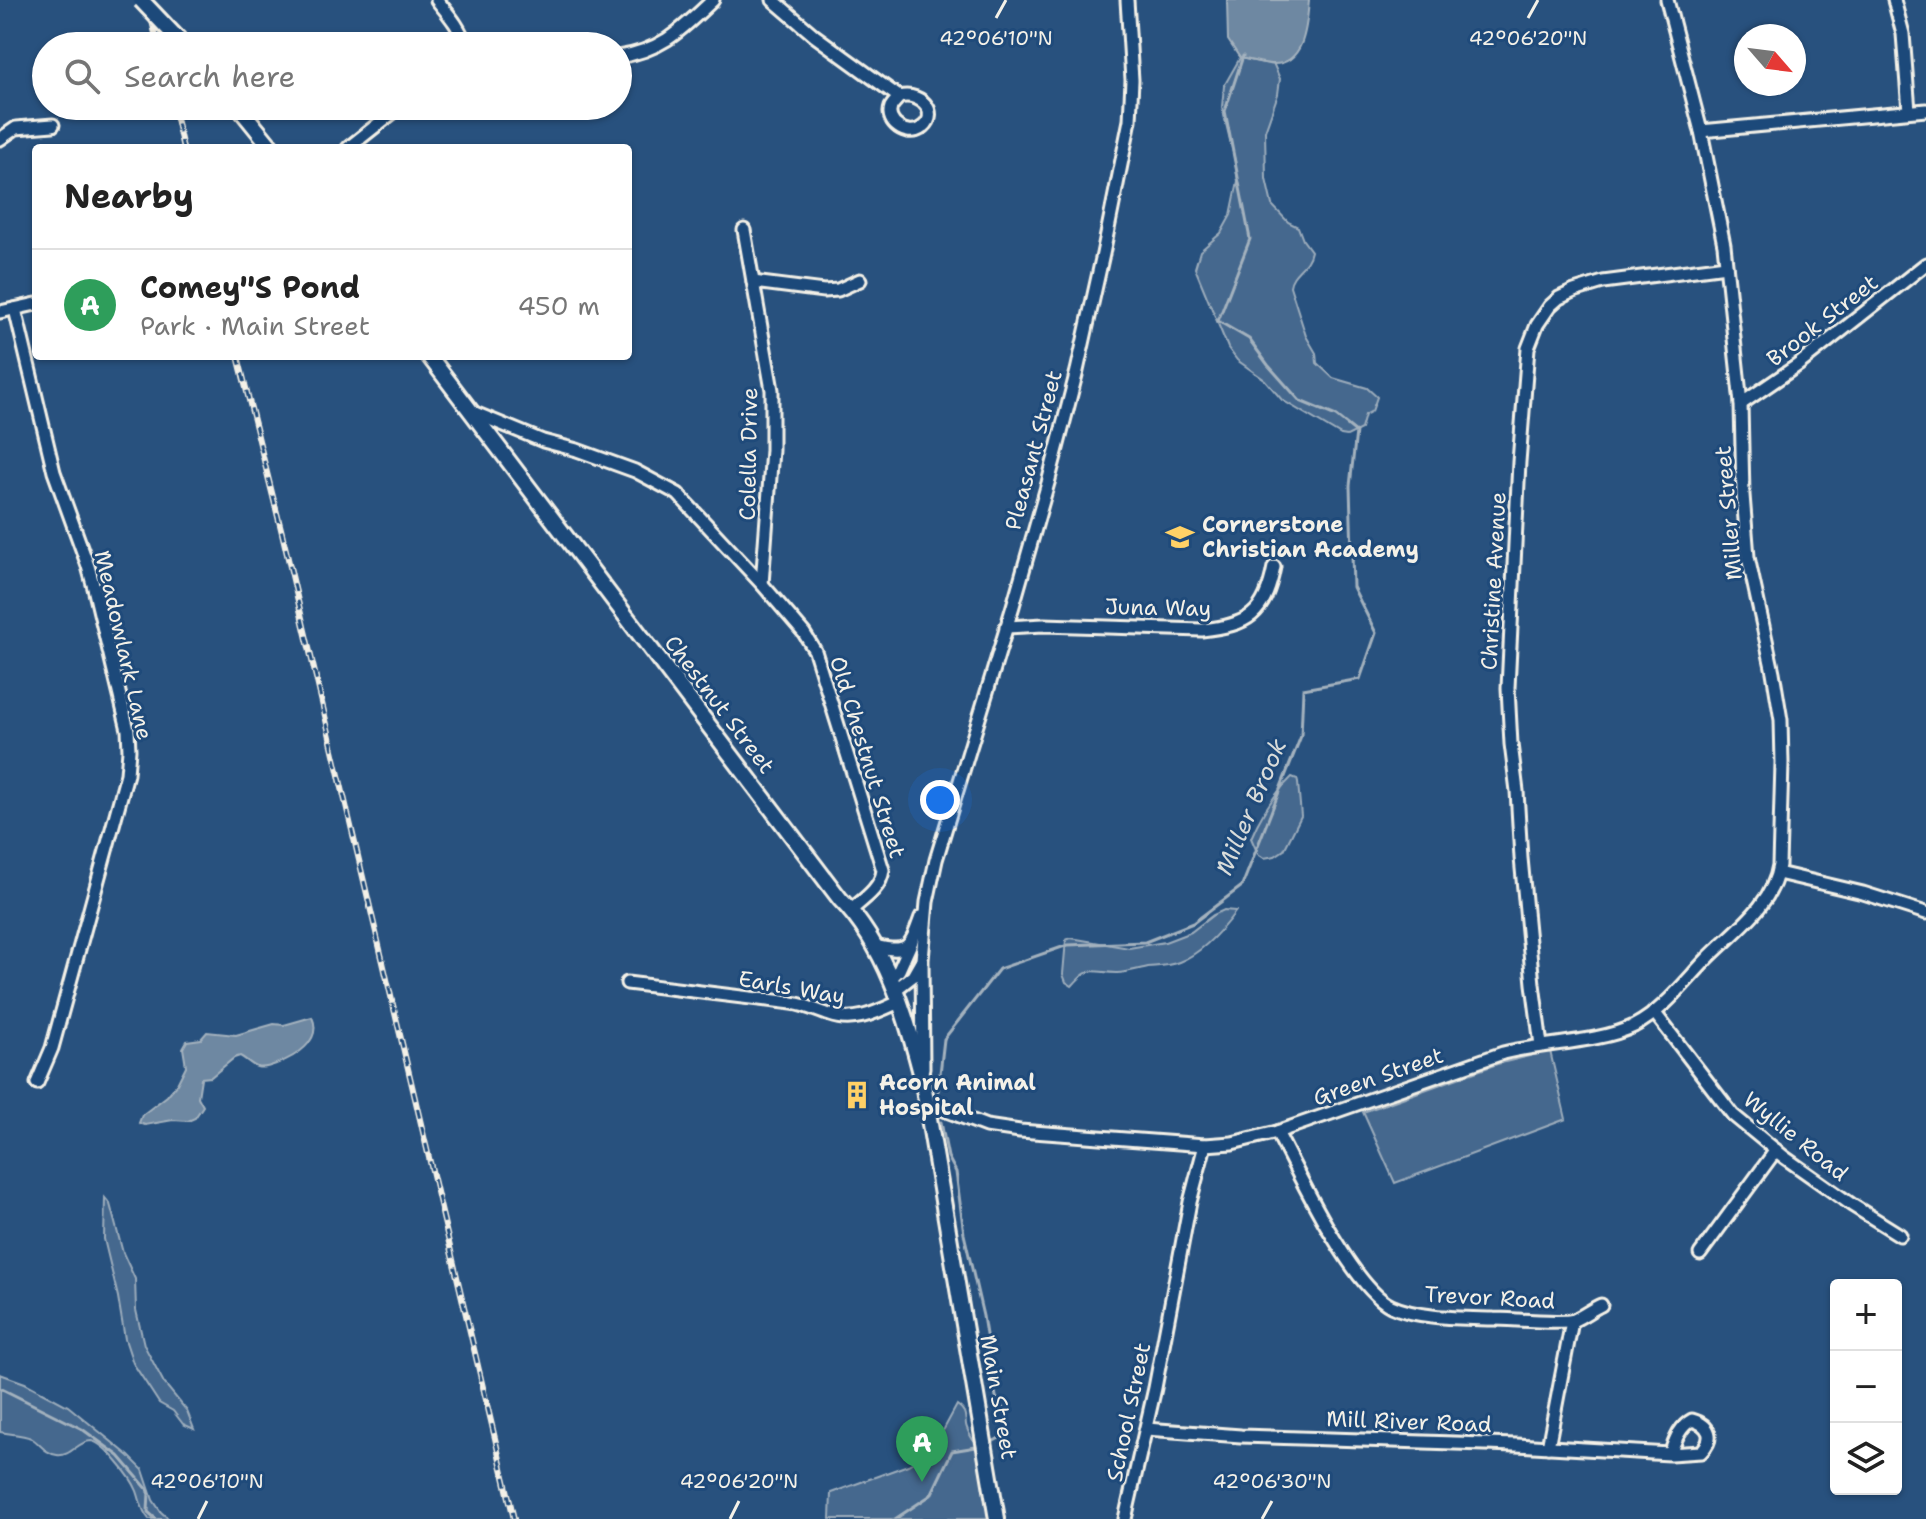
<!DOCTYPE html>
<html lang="en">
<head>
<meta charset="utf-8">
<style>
  :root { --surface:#fff; --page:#f6f6f6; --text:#222; --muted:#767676; --line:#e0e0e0; --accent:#2563eb }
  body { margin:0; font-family:"Shantell Sans",sans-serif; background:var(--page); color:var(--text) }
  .controls { position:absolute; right:24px; bottom:24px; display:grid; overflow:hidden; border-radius:8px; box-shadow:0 2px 6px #0004 }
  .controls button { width:72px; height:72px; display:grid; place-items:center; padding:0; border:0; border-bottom:2px solid var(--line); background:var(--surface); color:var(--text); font:40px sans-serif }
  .compass { position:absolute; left:1734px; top:24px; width:72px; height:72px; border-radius:50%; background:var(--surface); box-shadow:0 2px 6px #0004; rotate:118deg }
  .you { position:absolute; left:940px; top:800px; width:28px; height:28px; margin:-20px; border:6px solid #fff; border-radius:50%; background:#1a73e8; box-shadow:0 0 0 12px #1a73e833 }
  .badge { display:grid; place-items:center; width:52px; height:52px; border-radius:50%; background:var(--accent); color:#fff; font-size:26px; font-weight:700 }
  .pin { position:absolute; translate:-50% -66px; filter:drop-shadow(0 2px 4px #0008) }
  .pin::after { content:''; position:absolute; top:42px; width:28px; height:24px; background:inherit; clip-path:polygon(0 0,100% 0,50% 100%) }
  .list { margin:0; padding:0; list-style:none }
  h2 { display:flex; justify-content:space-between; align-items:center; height:104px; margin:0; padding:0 32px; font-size:34px }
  h2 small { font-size:26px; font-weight:400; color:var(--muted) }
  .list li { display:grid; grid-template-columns:52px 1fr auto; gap:24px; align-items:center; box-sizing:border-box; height:112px; padding:0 32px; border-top:2px solid var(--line) }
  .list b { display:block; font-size:30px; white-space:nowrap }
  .list p { margin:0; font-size:26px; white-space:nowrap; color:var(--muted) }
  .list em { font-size:26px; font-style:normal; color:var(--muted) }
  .icon { flex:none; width:44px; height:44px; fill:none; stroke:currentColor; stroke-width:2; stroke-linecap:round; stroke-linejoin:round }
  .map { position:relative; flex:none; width:1926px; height:1519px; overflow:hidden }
  .search { position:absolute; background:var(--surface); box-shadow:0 2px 6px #0004; left:32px; top:32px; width:600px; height:88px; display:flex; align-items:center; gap:20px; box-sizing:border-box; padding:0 28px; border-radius:44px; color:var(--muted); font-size:30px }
  .panel { position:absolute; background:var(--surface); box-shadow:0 2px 6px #0004; left:32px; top:144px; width:600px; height:216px; border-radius:8px }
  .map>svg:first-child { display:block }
  .green { fill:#45688e; stroke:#9cacbb; stroke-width:2 }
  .water { fill:#6e88a2; stroke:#a4b2be; stroke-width:2 }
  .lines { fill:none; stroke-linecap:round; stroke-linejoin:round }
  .stream { stroke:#a4b2be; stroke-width:3 }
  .minor-casing { stroke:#f4f1e8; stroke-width:17 }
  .major-casing { stroke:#f4f1e8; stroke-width:20 }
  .minor { stroke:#1f4a7a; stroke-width:11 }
  .major { stroke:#1f4a7a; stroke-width:14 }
  .rail-casing { stroke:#f4f1e8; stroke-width:6 }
  .rail { stroke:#1f4a7a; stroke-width:3; stroke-dasharray:9; stroke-linecap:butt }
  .major-bridge-casing { stroke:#f4f1e8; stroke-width:20; stroke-linecap:butt }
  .major-bridge { stroke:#1f4a7a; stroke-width:14 }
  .ticks { fill:none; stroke:#f4f1e8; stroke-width:3 }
  .labels { text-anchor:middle; stroke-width:6; stroke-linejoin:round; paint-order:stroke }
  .street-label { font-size:22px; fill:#f4f1e8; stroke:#1f4a7a }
  .poi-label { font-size:22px; font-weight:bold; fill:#f4f1e8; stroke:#1f4a7a; text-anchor:start }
  .water-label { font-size:24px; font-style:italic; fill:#d9dcda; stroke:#1f4a7a }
  .ticks-label { font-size:20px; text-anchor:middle; fill:#f4f1e8; stroke:#1f4a7a; stroke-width:6; stroke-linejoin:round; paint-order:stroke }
</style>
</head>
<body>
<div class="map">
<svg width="1926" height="1519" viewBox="0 0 1926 1519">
  <rect width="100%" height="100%" fill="#28517e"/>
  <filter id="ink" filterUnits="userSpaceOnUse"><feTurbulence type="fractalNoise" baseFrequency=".0125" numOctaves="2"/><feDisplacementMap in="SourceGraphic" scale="16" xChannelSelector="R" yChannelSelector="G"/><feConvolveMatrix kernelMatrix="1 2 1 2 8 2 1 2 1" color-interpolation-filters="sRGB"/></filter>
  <g filter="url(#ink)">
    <!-- green -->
    <g class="green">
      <path d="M1240,58L1274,65L1280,79L1278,94L1265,131L1266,179L1272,205L1288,222L1298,227L1303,240L1311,251C1308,268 1292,271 1290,286L1306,336L1316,353L1317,363L1333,378L1367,388L1377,397L1372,411L1365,415L1361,429L1347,436L1341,435L1282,400L1265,380L1237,360L1228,348L1195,268L1200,251L1221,233L1231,215L1238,181L1235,161L1222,107L1224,86Z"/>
      <path d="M1292,777L1297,779L1298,783L1301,816L1284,850L1275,856L1264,858L1258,854L1251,838C1261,814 1273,795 1292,777Z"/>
      <path d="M1224,910L1236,911C1222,930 1202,953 1179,962C1169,966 1158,966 1148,967C1138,969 1127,973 1117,973C1092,973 1091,964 1072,986L1066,982L1063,974L1066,940L1071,938L1129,948L1165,942L1191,932L1213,915Z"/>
      <polygon points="1550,1051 1566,1119 1395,1183 1363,1112 1497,1064"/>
      <polygon points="105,1198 110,1204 123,1253 135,1279 136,1310 144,1345 164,1383 187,1411 194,1429 183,1424 173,1411 159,1403 133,1363 125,1339 118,1297 104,1239"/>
      <path d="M0,1374L25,1383L68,1406L129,1456L143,1470L153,1500L161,1512L169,1519H149C141,1510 141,1502 137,1491C132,1478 104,1442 91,1441C78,1441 71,1457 57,1455C44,1453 40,1443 31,1438C23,1434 9,1434 0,1432Z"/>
      <path d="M957,1405C966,1411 965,1415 966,1425C967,1430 970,1435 973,1440H977L990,1519H830L831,1493L908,1465L922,1457L944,1429Z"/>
    </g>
    <!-- water -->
    <g class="water">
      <path d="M1227,0H1309C1307,24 1305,66 1271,64C1261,63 1250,60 1240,58L1228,40Z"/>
      <path d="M312,1017C323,1041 295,1057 276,1064C271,1066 263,1069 257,1067C251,1065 246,1059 240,1056L234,1058L211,1077L201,1078L198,1097L203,1106L195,1118L188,1121L173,1120L145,1125L139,1123L142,1115L167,1096L177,1084L186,1066L183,1048L187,1041L201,1039L207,1032L236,1035L274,1024L284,1025Z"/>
    </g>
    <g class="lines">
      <!-- stream -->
      <g class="stream">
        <polyline points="938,1091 944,1039 999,969 1068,945 1145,942 1193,923 1242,886 1301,736 1303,689 1360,679 1376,633 1353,587 1350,486 1356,432 1336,416 1300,401 1268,365 1249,339 1218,321 1250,239 1225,111 1243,56"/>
        <polyline points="941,1122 948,1157 956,1172 964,1234 983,1316 996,1397 1007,1416 1003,1436 994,1441"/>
        <polyline points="0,1388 82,1429 119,1456 149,1491 148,1512 156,1519"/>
        <polyline points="895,1519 931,1495 952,1451 976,1447"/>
      </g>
      <defs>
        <g id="minor">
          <path d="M437,0C449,15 460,27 466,46"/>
          <path d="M773,0L815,36L899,97C924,91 941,117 920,129C907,137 885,123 891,107C893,103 897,100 899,97"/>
          <polyline points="1894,0 1903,34 1909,111"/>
          <path d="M618,57C663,50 681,30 713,0"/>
          <polyline points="1701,131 1926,110"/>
          <polyline points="0,139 16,128 53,125"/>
          <polyline points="348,148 401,106"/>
          <polyline points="744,230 772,390 772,450 762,584"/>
          <polyline points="753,282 824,291 838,290 860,280"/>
          <polyline points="15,309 54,472 88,566 94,588 128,730 129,750 127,774 52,1048 37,1083"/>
          <polyline points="0,312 36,304"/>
          <polyline points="1741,404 1798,365 1926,264"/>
          <path d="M470,411L543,441L577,450L635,471L678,494L762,584L804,633L815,651L883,870C881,888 864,899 851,910"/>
          <path d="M1006,627L1044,625L1202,630C1248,625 1265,615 1274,567"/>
          <polyline points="1778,873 1863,893 1926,913"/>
          <path d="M875,946C908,954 910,948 921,917"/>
          <polyline points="890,979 899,970 912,941"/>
          <path d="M627,983L792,1003C806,1005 817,1011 830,1015C854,1024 877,1012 899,1002"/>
          <polyline points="895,990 913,976 921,962"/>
          <polyline points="1654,1012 1733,1115 1784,1157 1852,1205 1900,1235"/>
          <polyline points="1541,1045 1533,984 1521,858 1517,791 1511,744 1508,688 1519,462 1528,348 1537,325 1550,306 1559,298 1574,291 1603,282 1726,266"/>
          <polyline points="923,1068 922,960 927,902 936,860 1013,606 1048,483 1077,371 1103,254 1130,120 1132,80 1127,0"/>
          <path d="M926,1103L986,1126L1020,1131L1205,1145L1232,1143L1277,1132L1503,1053C1542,1043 1599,1043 1634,1026C1663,1011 1684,983 1706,960C1733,932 1773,906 1779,865L1782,763L1781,720L1773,672L1748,557L1743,495L1741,404L1724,245L1701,131L1667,0"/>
          <path d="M1277,1132C1298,1173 1352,1287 1391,1306C1419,1319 1463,1318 1494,1319C1511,1319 1561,1324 1574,1320C1583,1316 1592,1309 1601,1305"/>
          <polyline points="1700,1254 1776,1150"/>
          <path d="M1146,1429L1241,1436L1516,1445L1670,1454L1701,1452C1715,1438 1710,1425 1692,1420C1679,1427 1675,1441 1670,1454"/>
          <polyline points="1548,1447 1572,1321"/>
          <polyline points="1125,1519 1155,1388 1190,1202 1205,1145"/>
        </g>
        <g id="major">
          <polyline points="238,106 272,148"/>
          <path d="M429,356L840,899C886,946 906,1015 922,1077L997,1519"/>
        </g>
      </defs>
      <!-- minor casing -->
      <use href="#minor" class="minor-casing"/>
      <!-- major casing -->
      <use href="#major" class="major-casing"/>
      <!-- minor -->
      <use href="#minor" class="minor"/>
      <!-- major -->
      <use href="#major" class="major"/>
      <defs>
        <g id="rail">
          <polyline points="147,0 158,46"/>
          <polyline points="173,106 183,148"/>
          <polyline points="238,356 282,533 514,1519"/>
        </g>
      </defs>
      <!-- rail casing -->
      <use href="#rail" class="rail-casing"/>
      <!-- rail -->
      <use href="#rail" class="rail"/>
      <defs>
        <polyline id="major-bridge" points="141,0 179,40"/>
      </defs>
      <!-- major-bridge casing -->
      <use href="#major-bridge" class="major-bridge-casing"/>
      <!-- major-bridge -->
      <use href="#major-bridge" class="major-bridge"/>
    </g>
  </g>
  <!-- ticks -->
  <path class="ticks" d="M996,18L1006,0M1528,18L1538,0M198,1519L207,1501M730,1519L739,1501M1262,1519L1272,1501"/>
  <!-- icons -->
  <defs>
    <symbol id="school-bare" viewBox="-9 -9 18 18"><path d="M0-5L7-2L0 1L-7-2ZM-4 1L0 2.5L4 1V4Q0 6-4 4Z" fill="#ffd166" stroke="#1f4a7a" stroke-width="2.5" paint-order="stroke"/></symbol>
    <symbol id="building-bare" viewBox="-9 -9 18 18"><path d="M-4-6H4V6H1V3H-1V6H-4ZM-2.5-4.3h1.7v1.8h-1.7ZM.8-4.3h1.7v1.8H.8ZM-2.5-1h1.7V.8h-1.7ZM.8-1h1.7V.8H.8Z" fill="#ffd166" stroke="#1f4a7a" stroke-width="2.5" paint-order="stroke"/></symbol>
  </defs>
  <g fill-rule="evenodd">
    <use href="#school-bare" x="1160" y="517" width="40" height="40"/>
    <use href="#building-bare" x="837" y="1075" width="40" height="40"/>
  </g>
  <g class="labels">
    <!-- street labels -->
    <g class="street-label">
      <text transform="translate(1822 320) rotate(-38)" y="8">Brook Street</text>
      <text transform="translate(1033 450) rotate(-75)" y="8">Pleasant Street</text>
      <text transform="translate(748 454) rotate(-89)" y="8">Colella Drive</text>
      <text transform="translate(1728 513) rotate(-95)" y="8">Miller Street</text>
      <text transform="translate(1493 581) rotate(-87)" y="8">Christine Avenue</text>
      <text transform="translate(1158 607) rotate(1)" y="8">Juna Way</text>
      <text transform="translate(124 645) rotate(77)" y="8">Meadowlark Lane</text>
      <text transform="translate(720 704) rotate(53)" y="8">Chestnut Street</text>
      <text transform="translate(868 757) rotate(73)" y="8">Old Chestnut Street</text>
      <text transform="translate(792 987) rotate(10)" y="8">Earls Way</text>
      <text transform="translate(1378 1076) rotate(-19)" y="8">Green Street</text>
      <text transform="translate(1796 1136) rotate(39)" y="8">Wyllie Road</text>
      <text transform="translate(1490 1297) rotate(3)" y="8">Trevor Road</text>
      <text transform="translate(999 1397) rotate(80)" y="8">Main Street</text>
      <text transform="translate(1128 1412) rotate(-78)" y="8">School Street</text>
      <text transform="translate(1409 1421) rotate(2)" y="8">Mill River Road</text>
    </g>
    <!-- poi labels -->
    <g class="poi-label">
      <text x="1202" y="532">Cornerstone<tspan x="1202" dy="25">Christian Academy</tspan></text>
      <text x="879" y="1090">Acorn Animal<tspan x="879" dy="25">Hospital</tspan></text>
    </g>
    <!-- water labels -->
    <g class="water-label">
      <text transform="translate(1251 807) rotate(-67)" y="8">Miller Brook</text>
    </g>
  </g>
  <g class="ticks-label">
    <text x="996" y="45">42°06'10"N</text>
    <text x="1528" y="45">42°06'20"N</text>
    <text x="207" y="1488">42°06'10"N</text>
    <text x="739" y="1488">42°06'20"N</text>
    <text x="1272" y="1488">42°06'30"N</text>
  </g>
</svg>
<div class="controls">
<button>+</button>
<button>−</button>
<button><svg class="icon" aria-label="layers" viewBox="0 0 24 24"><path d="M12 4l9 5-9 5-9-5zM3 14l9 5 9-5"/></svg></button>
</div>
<svg class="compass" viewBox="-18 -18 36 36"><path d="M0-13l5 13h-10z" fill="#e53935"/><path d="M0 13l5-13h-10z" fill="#767676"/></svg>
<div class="you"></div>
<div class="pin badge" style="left:922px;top:1482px;background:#2e9e5b">A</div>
<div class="search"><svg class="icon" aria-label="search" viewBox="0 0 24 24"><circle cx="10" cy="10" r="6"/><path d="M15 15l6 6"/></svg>Search here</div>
<section class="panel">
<h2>Nearby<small></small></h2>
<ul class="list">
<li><span class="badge" style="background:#2e9e5b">A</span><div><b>Comey&quot;S Pond</b><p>Park · Main Street</p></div><em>450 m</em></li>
</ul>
</section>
</div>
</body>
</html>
